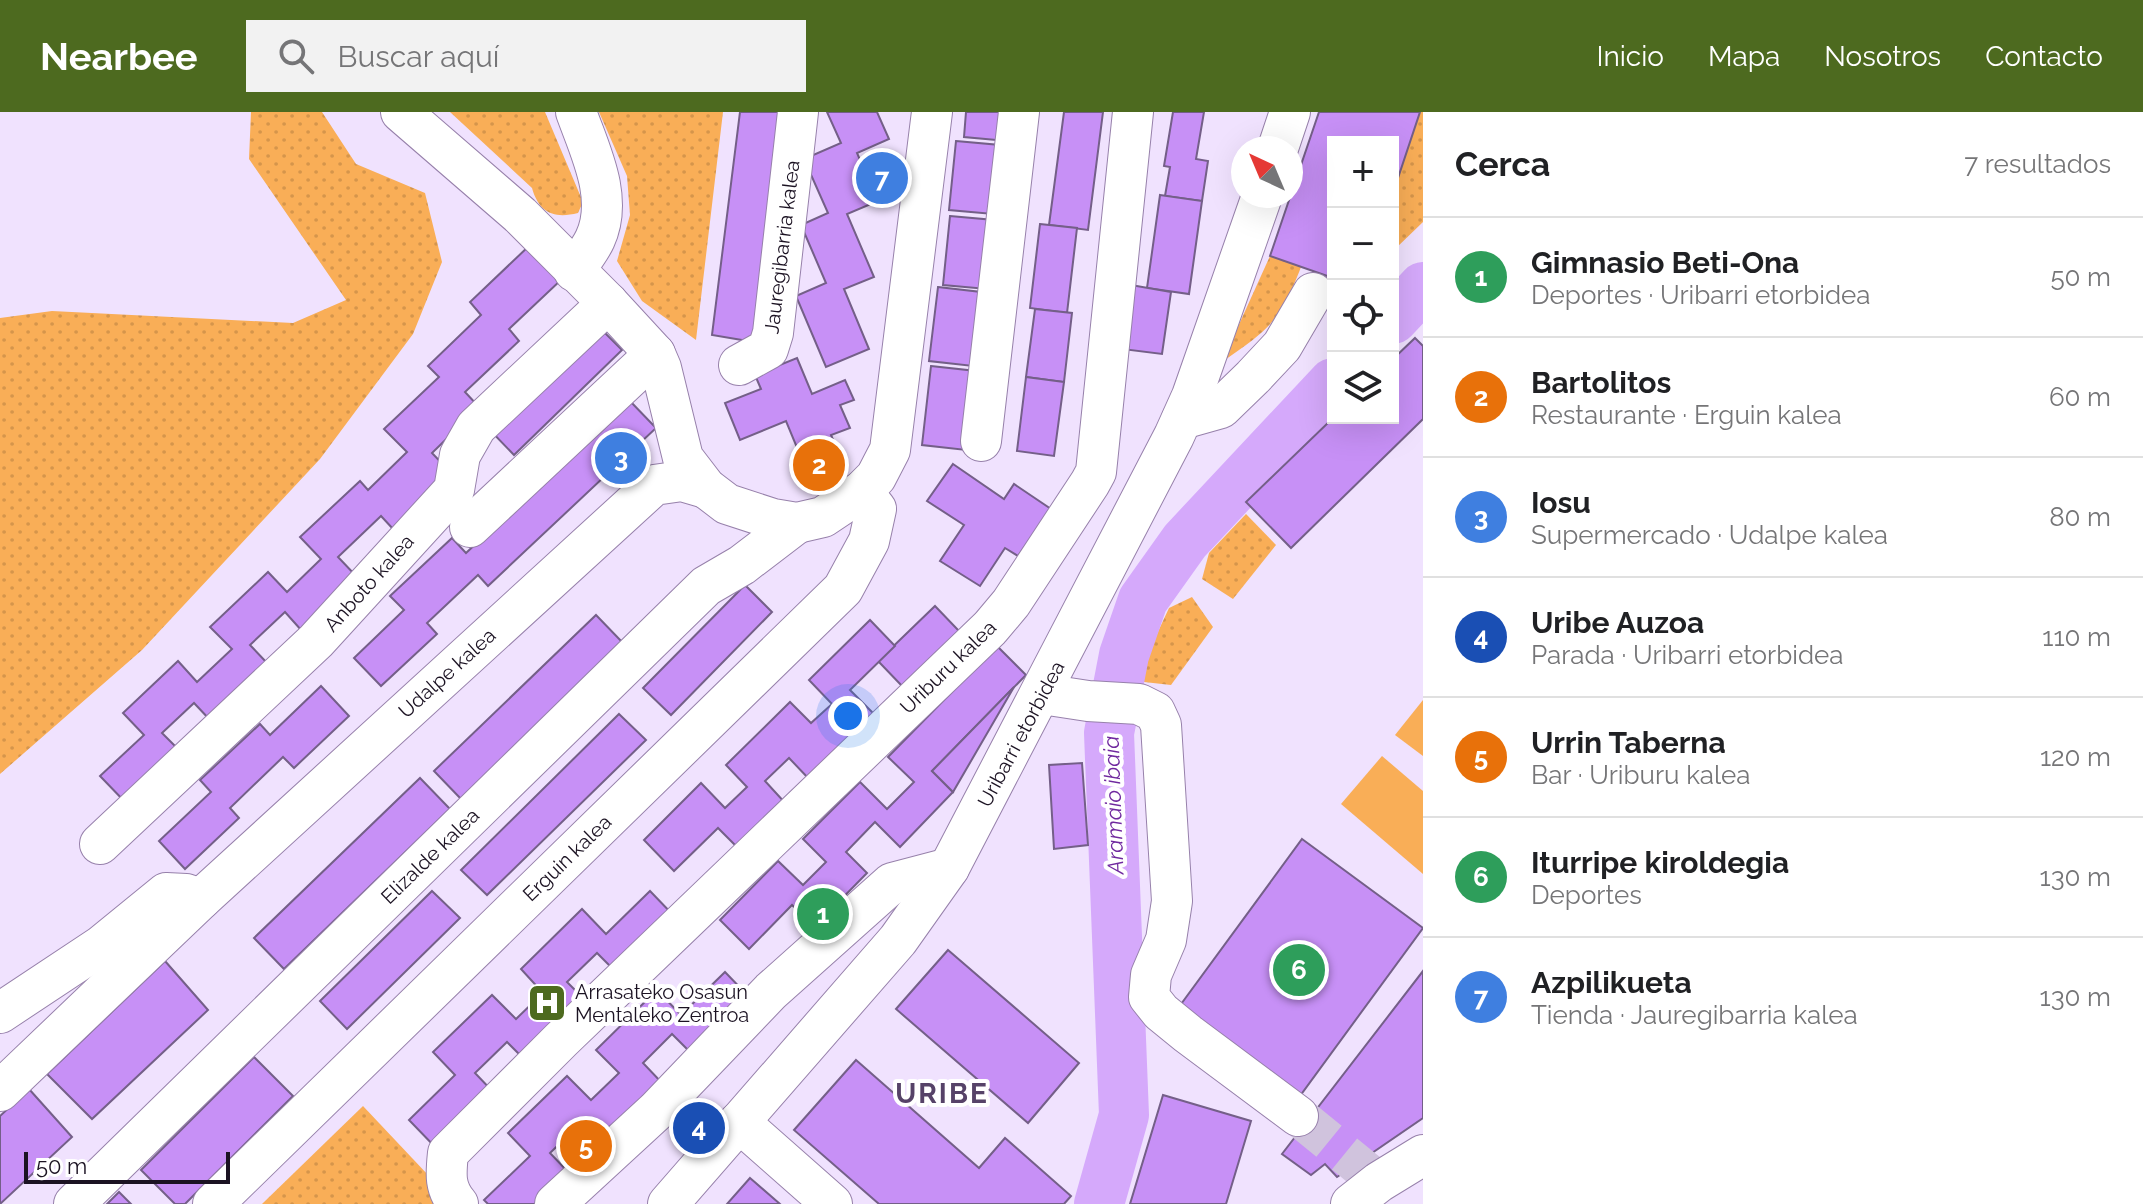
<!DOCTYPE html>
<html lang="es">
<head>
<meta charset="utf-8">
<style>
  :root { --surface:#fff; --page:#f2f2f2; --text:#202124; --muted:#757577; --line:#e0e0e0; --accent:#4d6a1f }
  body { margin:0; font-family:Raleway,sans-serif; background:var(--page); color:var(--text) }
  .controls { position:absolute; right:24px; top:24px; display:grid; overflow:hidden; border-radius:0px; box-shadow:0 8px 32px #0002 }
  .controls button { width:72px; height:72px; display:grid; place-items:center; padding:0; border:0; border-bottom:2px solid var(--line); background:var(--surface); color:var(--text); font:40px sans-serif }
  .compass { position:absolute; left:1231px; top:24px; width:72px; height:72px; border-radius:50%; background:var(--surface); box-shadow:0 8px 32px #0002; rotate:316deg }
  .scale { position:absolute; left:24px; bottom:20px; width:206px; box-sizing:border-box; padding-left:8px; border:4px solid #1b1222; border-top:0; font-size:22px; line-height:28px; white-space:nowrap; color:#1b1222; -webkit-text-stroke:6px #fff; paint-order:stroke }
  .you { position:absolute; left:848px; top:604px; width:28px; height:28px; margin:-20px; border:6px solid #fff; border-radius:50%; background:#1a73e8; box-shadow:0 0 0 12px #1a73e833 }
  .badge { display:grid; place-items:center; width:52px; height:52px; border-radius:50%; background:var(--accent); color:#fff; font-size:26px; font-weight:700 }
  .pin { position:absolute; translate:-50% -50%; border:4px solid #fff; box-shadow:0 2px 8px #0006 }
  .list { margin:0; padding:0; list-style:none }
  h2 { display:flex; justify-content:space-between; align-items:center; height:104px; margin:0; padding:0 32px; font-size:34px }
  h2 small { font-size:26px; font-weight:400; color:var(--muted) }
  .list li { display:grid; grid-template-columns:52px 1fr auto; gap:24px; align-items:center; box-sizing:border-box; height:120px; padding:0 32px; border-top:2px solid var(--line) }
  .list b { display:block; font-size:30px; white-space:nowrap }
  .list p { margin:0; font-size:26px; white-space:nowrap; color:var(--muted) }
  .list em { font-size:26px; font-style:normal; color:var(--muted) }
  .icon { flex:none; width:44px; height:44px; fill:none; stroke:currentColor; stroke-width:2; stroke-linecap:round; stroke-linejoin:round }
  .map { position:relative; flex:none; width:1423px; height:1092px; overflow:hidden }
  header { display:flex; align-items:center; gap:48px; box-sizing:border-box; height:112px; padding:0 40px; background:var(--accent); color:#fff }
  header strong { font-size:38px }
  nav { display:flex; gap:44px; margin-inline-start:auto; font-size:28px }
  .search { width:560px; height:72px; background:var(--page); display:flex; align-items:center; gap:20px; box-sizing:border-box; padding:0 28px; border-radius:0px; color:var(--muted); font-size:30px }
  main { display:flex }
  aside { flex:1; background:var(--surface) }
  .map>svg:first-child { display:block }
  .green { fill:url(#green-dots) }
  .pitch { fill:#f9ae57 }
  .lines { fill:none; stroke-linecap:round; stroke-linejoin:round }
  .river { stroke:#d5a9fb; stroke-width:50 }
  .building { fill:#c790f6; stroke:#745f88; stroke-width:2 }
  .minor-tunnel { stroke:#d0c3dd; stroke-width:40; stroke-dasharray:40 20; stroke-linecap:butt }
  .minor-casing { stroke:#9781ab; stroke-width:42 }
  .minor { stroke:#fff; stroke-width:40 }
  .labels { text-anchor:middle; stroke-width:8; stroke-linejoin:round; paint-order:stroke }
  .street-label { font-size:20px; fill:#1b1222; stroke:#fff }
  .poi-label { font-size:20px; fill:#1b1222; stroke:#fff; text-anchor:start }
  .water-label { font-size:22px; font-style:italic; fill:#6f289e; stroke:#fff }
  .district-label { font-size:28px; font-weight:bold; letter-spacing:2px; fill:#564268; stroke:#fff }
</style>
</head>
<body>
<header>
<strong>Nearbee</strong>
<div class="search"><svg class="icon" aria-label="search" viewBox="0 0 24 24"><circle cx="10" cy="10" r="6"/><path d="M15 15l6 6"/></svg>Buscar aquí</div>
<nav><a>Inicio</a><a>Mapa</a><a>Nosotros</a><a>Contacto</a></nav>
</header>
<main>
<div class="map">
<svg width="1423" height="1092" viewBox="0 0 1423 1092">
  <defs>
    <pattern id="green-dots" width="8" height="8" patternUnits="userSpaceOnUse" patternTransform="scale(2)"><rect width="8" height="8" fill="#f9ae57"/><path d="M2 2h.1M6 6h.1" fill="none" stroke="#d5954b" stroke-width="1.8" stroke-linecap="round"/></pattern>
  </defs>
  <rect width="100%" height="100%" fill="#f0e2fe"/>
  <!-- green -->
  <g class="green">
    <polygon points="251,0 322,0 356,52 425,81 442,150 413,222 320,347 142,538 0,662 0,206 52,199 293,211 346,188 249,47"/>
    <path d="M450,0H545L583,90L578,101C554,107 539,101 532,76Z"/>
    <polygon points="599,0 723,0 696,228 642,189 617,149 630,103 627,64"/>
    <polygon points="1420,0 1423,0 1423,110 1393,139 1393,81"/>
    <path d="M1270,144L1301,155C1280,210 1269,217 1222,250Z"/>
    <polygon points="1246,402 1276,433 1233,487 1202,467 1209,441"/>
    <polygon points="1192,485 1213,515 1171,573 1135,569 1169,496"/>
    <polygon points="363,994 429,1064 441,1092 262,1092"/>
  </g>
  <!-- pitch -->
  <g class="pitch">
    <polygon points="1423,588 1423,644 1395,623"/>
    <polygon points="1382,644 1423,679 1423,762 1341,692"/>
  </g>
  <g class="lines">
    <!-- river -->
    <g class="river">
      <polyline points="1393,207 1423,175"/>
      <polyline points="1099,1092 1124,1003 1109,621 1124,543 1143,488 1185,429 1333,271"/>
    </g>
  </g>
  <!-- building -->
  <g class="building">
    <polygon points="740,0 781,0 754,230 712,223"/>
    <polygon points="827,0 877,0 889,27 857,41 878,89 847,102 874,165 844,177 869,237 826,255 796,184 826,171 801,113 828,101 804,47 841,31"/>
    <polygon points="966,0 1010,0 1007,29 964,25"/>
    <polygon points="1064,0 1103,0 1088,118 1049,113"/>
    <polygon points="1173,0 1204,0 1196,47 1208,49 1202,89 1165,84 1170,55 1164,54"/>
    <polygon points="1319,0 1420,0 1393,81 1393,30 1333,30 1333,166 1270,144"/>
    <polygon points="956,29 1000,33 993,102 949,98"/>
    <polygon points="1160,83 1202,89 1189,182 1147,176"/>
    <polygon points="950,104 994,108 987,177 943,173"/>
    <polygon points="1040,112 1077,116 1067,201 1030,196"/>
    <polygon points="530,133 562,167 509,217 519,229 465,280 479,295 432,341 452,362 394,418 381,404 338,445 358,466 302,519 285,500 250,533 269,553 211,609 194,591 162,621 181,640 127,692 100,664 144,623 123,601 178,549 197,570 232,537 210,515 268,460 287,480 321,447 300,425 360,369 368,378 407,340 384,317 439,265 428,254 481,203 470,190"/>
    <polygon points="1131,173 1171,180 1162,242 1122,237"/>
    <polygon points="938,175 981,180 973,254 929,249"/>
    <polygon points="1035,197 1072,201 1064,270 1026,265"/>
    <polygon points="595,211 622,238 514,343 487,315"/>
    <polygon points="1415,226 1423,234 1423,307 1291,436 1246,390 1333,306 1393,306 1393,247"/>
    <polygon points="797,246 812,282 845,268 854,288 840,293 850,316 831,323 844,353 810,367 786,309 740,328 725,291 761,277 755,263"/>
    <polygon points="931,254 976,259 966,338 922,333"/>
    <polygon points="1026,265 1064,270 1054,344 1017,339"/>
    <polygon points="629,288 656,316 488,474 478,463 427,511 437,522 381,574 354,546 404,498 390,484 452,426 466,441"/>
    <polygon points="953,352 1004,387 1014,372 1051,397 1018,444 1005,436 980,474 940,449 964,413 927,389"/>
    <polygon points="745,473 772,500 671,603 643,576"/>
    <polygon points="935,494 959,519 903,575 878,549"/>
    <polygon points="596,503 624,532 462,688 434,659"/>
    <polygon points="870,508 895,534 850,578 875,603 810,668 789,646 765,669 787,693 741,739 718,716 674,759 644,728 701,671 725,696 747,675 726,653 790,590 811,611 832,592 809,568"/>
    <polygon points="997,534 1026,563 932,659 953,680 900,735 875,710 846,740 867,761 814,815 792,793 749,837 720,808 778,749 803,773 826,750 803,727 860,670 887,697 914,670 888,645"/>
    <polygon points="321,574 349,604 294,656 283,645 230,696 239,706 185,757 159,729 211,680 200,668 260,612 270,623"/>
    <polygon points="1014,575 953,680 932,659"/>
    <polygon points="619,602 646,628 487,783 461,758"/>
    <polygon points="1082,651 1088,733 1054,737 1049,653"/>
    <polygon points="420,666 450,697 284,857 254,826"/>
    <polygon points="1302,727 1423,816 1297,988 1176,899"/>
    <polygon points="432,779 460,806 347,917 320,889"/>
    <polygon points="650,779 676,806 618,862 597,841 567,870 588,891 527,950 507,930 475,961 496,983 439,1039 409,1008 455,963 433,940 492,883 516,907 543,881 521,857 582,797 606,822"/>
    <polygon points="948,838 1079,951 1028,1011 896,897"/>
    <polygon points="165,849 208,898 92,1007 47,962"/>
    <polygon points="1423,859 1423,1006 1337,1065 1325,1052 1311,1063 1282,1042"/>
    <polygon points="725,860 751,887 693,943 672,922 643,951 663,972 602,1031 582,1010 550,1041 571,1063 542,1092 488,1092 484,1088 530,1044 508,1021 567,964 591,988 619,961 596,938 657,878 681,903"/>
    <polygon points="254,945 293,984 185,1092 175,1092 141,1058"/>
    <polygon points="856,948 979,1056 1005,1026 1071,1084 1064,1092 879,1092 794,1018"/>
    <polygon points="29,977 72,1025 0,1092 0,1004"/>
    <polygon points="1163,983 1251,1009 1226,1092 1130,1092"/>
    <polygon points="750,1066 780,1092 727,1092"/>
    <polygon points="119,1080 131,1092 107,1092"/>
  </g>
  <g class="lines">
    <!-- minor-tunnel -->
    <polyline class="minor-tunnel" points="1298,1004 1379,1070"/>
    <defs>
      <g id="minor">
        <polyline points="401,0 520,103 608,191 655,242 661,256 683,346 706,376 727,392 773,407 797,411 823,405 862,379 876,365 890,338 932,0"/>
        <polyline points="1278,36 1290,0"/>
        <path d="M574,159C581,149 590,138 595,127C614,86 590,39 576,0"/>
        <polyline points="739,253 768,237 773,221 798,0"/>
        <polyline points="1182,307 1221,296 1253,265 1282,234 1313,181"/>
        <polyline points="981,329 1019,0"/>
        <polyline points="470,415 655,242"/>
        <polyline points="1042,582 1088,589 1139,592 1155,600 1161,613 1172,789 1166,828 1151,863 1149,885 1161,900 1188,922 1298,1004"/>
        <polyline points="100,732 316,529 454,378 460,343 476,315 608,191"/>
        <polyline points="0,901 101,834 166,781 186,782 201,787"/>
        <polyline points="0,979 201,787 654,373 682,369 706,376"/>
        <polyline points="739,1010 832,1092"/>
        <polyline points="74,1092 706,474 742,453 797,411"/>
        <polyline points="213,1092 843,477 869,429 876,397 862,379"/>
        <path d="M458,1092C444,1076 446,1061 448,1041L561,928L990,516L1011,491L1090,371L1096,360L1133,0"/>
        <polyline points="555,1092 656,999 771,879 892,771 949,756"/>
        <polyline points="668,1092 898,828 949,756 1174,324 1192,284 1262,84"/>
        <polyline points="1351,1092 1379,1070 1423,1043"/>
      </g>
    </defs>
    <!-- minor casing -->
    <use href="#minor" class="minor-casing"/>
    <!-- minor -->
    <use href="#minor" class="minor"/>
  </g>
  <!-- icons -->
  <defs>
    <symbol id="hospital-square" viewBox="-11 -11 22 22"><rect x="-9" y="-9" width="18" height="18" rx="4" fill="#4d6a1f" stroke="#fff"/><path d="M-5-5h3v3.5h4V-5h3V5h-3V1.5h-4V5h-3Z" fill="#fff"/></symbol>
  </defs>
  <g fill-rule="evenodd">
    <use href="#hospital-square" x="525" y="869" width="44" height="44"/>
  </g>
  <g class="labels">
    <!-- street labels -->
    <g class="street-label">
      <text transform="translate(782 135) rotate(-83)" y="7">Jauregibarria kalea</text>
      <text transform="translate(369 471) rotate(-48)" y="7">Anboto kalea</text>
      <text transform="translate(948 555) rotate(-44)" y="7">Uriburu kalea</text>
      <text transform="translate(447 561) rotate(-42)" y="7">Udalpe kalea</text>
      <text transform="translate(1021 622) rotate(-62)" y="7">Uribarri etorbidea</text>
      <text transform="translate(430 744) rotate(-44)" y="7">Elizalde kalea</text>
      <text transform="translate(567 746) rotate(-44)" y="7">Erguin kalea</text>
    </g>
    <!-- poi labels -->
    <g class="poi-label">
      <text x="575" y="887">Arrasateko Osasun<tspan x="575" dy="23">Mentaleko Zentroa</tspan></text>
    </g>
    <!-- water labels -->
    <g class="water-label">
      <text transform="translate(1113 693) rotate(-92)" y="8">Aramaio ibaia</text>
    </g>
    <!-- district labels -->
    <g class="district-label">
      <text x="942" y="991">URIBE</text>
    </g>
  </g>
</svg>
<div class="controls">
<button>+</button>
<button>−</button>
<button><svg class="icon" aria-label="locate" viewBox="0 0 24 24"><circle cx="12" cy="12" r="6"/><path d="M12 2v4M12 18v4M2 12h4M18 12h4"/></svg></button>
<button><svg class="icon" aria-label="layers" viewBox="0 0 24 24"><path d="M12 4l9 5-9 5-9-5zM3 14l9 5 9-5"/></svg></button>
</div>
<svg class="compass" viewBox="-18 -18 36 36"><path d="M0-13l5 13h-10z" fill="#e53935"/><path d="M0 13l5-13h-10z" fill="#757577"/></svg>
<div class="scale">50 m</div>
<div class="you"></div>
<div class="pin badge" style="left:823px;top:802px;background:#2e9e5b">1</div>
<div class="pin badge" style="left:819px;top:353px;background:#e8710a">2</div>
<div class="pin badge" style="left:621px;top:346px;background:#3f7fe0">3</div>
<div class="pin badge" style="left:699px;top:1016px;background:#1a4fb4">4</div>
<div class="pin badge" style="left:586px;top:1034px;background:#e8710a">5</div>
<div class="pin badge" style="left:1299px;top:858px;background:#2e9e5b">6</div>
<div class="pin badge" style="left:882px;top:66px;background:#3f7fe0">7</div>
</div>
<aside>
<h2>Cerca<small>7 resultados</small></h2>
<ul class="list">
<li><span class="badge" style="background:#2e9e5b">1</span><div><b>Gimnasio Beti-Ona</b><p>Deportes · Uribarri etorbidea</p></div><em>50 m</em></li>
<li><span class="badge" style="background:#e8710a">2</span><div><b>Bartolitos</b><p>Restaurante · Erguin kalea</p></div><em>60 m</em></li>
<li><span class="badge" style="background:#3f7fe0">3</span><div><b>Iosu</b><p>Supermercado · Udalpe kalea</p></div><em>80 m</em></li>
<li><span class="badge" style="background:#1a4fb4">4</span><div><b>Uribe Auzoa</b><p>Parada · Uribarri etorbidea</p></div><em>110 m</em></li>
<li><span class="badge" style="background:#e8710a">5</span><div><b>Urrin Taberna</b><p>Bar · Uriburu kalea</p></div><em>120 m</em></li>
<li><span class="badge" style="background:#2e9e5b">6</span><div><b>Iturripe kiroldegia</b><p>Deportes</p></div><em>130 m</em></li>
<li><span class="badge" style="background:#3f7fe0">7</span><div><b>Azpilikueta</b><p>Tienda · Jauregibarria kalea</p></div><em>130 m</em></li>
</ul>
</aside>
</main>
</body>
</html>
